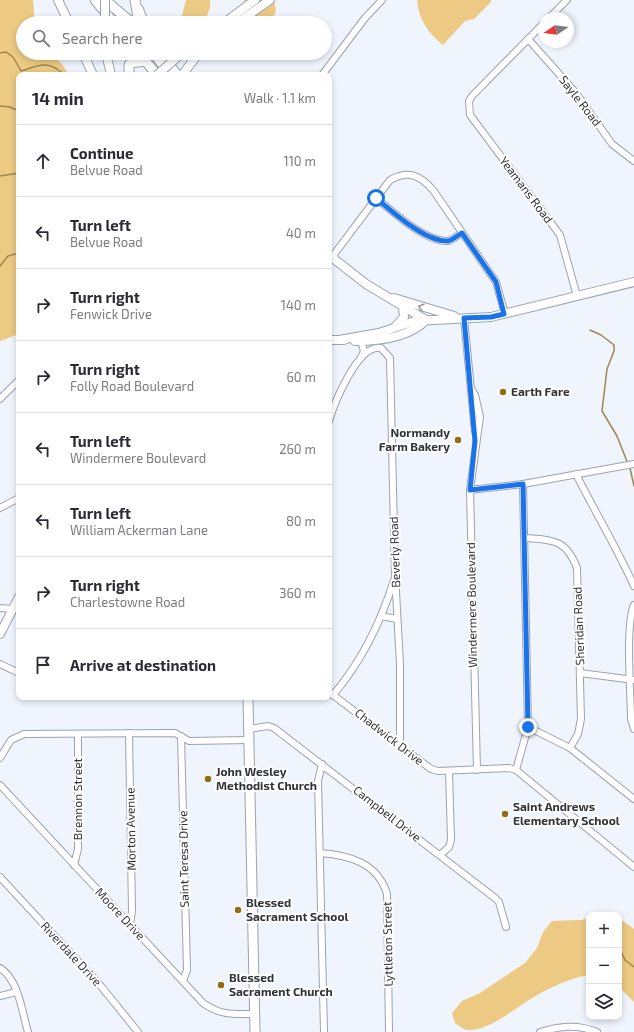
<!DOCTYPE html>
<html lang="en">
<head>
<meta charset="utf-8">
<style>
  :root { --surface:#fff; --page:#f2f2f3; --text:#2b2b33; --muted:#7c7c81; --line:#e1e1e2 }
  body { margin:0; font-family:"Exo 2",sans-serif; background:var(--page); color:var(--text) }
  .controls { position:absolute; right:12px; bottom:12px; display:grid; overflow:hidden; border-radius:8px; box-shadow:0 2px 6px #0003 }
  .controls button { width:36px; height:36px; display:grid; place-items:center; padding:0; border:0; border-bottom:1px solid var(--line); background:var(--surface); color:var(--text); font:20px sans-serif }
  .compass { position:absolute; left:538px; top:12px; width:36px; height:36px; border-radius:50%; background:var(--surface); box-shadow:0 2px 6px #0003; rotate:257deg }
  .stop { position:absolute; width:12px; height:12px; margin:-9px; border:3px solid #1a73e8; border-radius:50%; background:#fff }
  .stop.end { background:#1a73e8; border-color:#fff; box-shadow:0 1px 4px #0008 }
  .list { margin:0; padding:0; list-style:none }
  h2 { display:flex; justify-content:space-between; align-items:center; height:52px; margin:0; padding:0 16px; font-size:17px }
  h2 small { font-size:13px; font-weight:400; color:var(--muted) }
  .list li { display:grid; grid-template-columns:26px 1fr auto; gap:12px; align-items:center; box-sizing:border-box; height:72px; padding:0 16px; border-top:1px solid var(--line) }
  .list b { display:block; font-size:15px; white-space:nowrap }
  .list p { margin:0; font-size:13px; white-space:nowrap; color:var(--muted) }
  .list em { font-size:13px; font-style:normal; color:var(--muted) }
  .icon { flex:none; width:22px; height:22px; fill:none; stroke:currentColor; stroke-width:2; stroke-linecap:round; stroke-linejoin:round }
  .map { position:relative; flex:none; width:634px; height:1032px; overflow:hidden }
  .search { position:absolute; background:var(--surface); box-shadow:0 2px 6px #0003; left:16px; top:16px; width:316px; height:44px; display:flex; align-items:center; gap:10px; box-sizing:border-box; padding:0 14px; border-radius:22px; color:var(--muted); font-size:15px }
  .panel { position:absolute; background:var(--surface); box-shadow:0 2px 6px #0003; left:16px; top:72px; width:316px; height:628px; border-radius:8px }
  .map>svg:first-child { display:block }
  .green { fill:#ecca83 }
  .lines { fill:none; stroke-linecap:round; stroke-linejoin:round }
  .stream { stroke:#a0864e; stroke-width:1.5 }
  .minor-casing { stroke:#9ba3b1; stroke-width:8 }
  .major-casing { stroke:#9ba3b1; stroke-width:10 }
  .highway-casing { stroke:#9ba3b1; stroke-width:11 }
  .minor { stroke:#fff; stroke-width:6 }
  .major { stroke:#fff; stroke-width:8 }
  .highway { stroke:#fff; stroke-width:9 }
  .major-bridge-casing { stroke:#9ba3b1; stroke-width:10; stroke-linecap:butt }
  .major-bridge { stroke:#fff; stroke-width:8 }
  .oneway { stroke:#989a9c }
  .route { stroke:#1a73e8; stroke-width:5 }
  .poi-dot { fill:#916e14; stroke:#fff; stroke-width:1.5 }
  .labels { text-anchor:middle; stroke-width:4; stroke-linejoin:round; paint-order:stroke }
  .street-label { font-size:12px; fill:#31343a; stroke:#fff }
  .poi-label { font-size:12px; font-weight:bold; fill:#31343a; stroke:#fff; text-anchor:start }
</style>
</head>
<body>
<div class="map">
<svg width="634" height="1032" viewBox="0 0 634 1032">
  <rect width="100%" height="100%" fill="#eff4fd"/>
  <!-- green -->
  <g class="green">
    <polygon points="0,0 33,0 35,23 23,23 23,53 49,53 62,64 69,75 19,75 19,334 0,341"/>
    <polygon points="186,0 210,0 210,8 204,23 180,23"/>
    <polygon points="244,0 274,0 276,11 271,23 251,23"/>
    <path d="M417,0H491V2L474,19L465,21L443,45C428,33 419,20 417,0Z"/>
    <path d="M589,918V975C570,978 551,987 534,997C516,1007 490,1031 468,1030C464,1030 458,1025 455,1023L452,1013L462,1001L480,993L525,963L537,948L543,932L552,921L581,920Z"/>
    <polygon points="619,918 634,929 634,1002 619,987"/>
  </g>
  <g class="lines">
    <!-- stream -->
    <g class="stream">
      <path d="M0,53L6,52L13,57L21,71C37,66 47,60 61,72"/>
      <polyline points="0,106 10,107 19,111"/>
      <polyline points="0,176 19,173"/>
      <polyline points="0,266 8,256 19,253"/>
      <polyline points="590,330 601,335 614,345 614,351 607,369 602,411 617,436 628,464"/>
      <polyline points="630,468 634,486"/>
      <polyline points="619,947 625,960 634,967"/>
    </g>
    <defs>
      <g id="minor">
        <polyline points="549,18 567,0"/>
        <polyline points="544,23 472,96 469,101 470,115 560,235 577,296"/>
        <polyline points="528,39 576,93 612,144 634,161"/>
        <polyline points="322,75 365,18 382,0"/>
        <path d="M376,198C393,212 425,242 448,241C453,240 458,235 462,233"/>
        <path d="M329,261L390,180C408,170 420,175 433,190L496,282L505,314"/>
        <polyline points="464,318 475,431"/>
        <polyline points="361,358 364,351 361,341"/>
        <polyline points="471,388 475,395 480,417 470,490 477,770"/>
        <polyline points="0,399 19,380"/>
        <path d="M329,421C334,404 358,343 381,348L390,358L395,574L400,664V745"/>
        <path d="M576,474C595,512 617,548 634,586"/>
        <polyline points="470,490 523,484 634,464"/>
        <polyline points="0,508 19,498"/>
        <path d="M525,538C553,540 566,539 577,568L581,719L578,734L570,748"/>
        <path d="M634,605C625,625 631,694 631,719L634,729"/>
        <polyline points="0,608 13,609"/>
        <polyline points="381,616 397,619"/>
        <polyline points="0,664 19,673"/>
        <polyline points="580,673 634,680"/>
        <polyline points="329,692 431,769 438,771 509,768 516,770 634,867"/>
        <path d="M333,695C362,661 381,622 394,580"/>
        <polyline points="528,727 570,748 634,799"/>
        <polyline points="249,729 268,726 274,728 495,898 499,902 506,927"/>
        <polyline points="129,733 132,911 130,924"/>
        <polyline points="181,736 187,970 183,981"/>
        <polyline points="0,758 11,740 24,734 175,733 189,741 249,740"/>
        <polyline points="322,764 318,781 324,1032"/>
        <polyline points="516,770 528,727 523,484"/>
        <path d="M0,785L203,1003C221,1016 234,1014 255,1014"/>
        <path d="M320,853C349,855 378,863 387,894L389,1032"/>
        <polyline points="440,855 449,847 451,840 449,771"/>
        <polyline points="74,865 78,849 78,734"/>
        <polyline points="0,877 100,985 138,1032"/>
        <path d="M0,968C19,980 22,1012 28,1032"/>
        <polyline points="0,996 16,992"/>
        <path d="M540,1032C560,1026 577,1024 597,1032"/>
      </g>
      <g id="major">
        <polyline points="58,0 69,23"/>
        <polyline points="139,9 144,23"/>
        <polyline points="224,23 255,0"/>
        <polyline points="237,23 270,0"/>
        <polyline points="83,53 93,75"/>
        <polyline points="106,53 111,75"/>
        <polyline points="160,53 178,75"/>
        <polyline points="182,75 199,53"/>
        <polyline points="329,255 366,284 426,320"/>
        <polyline points="394,298 454,316"/>
        <polyline points="395,327 404,317 403,308"/>
        <polyline points="329,340 344,340"/>
        <polyline points="339,340 379,333 415,321 491,317 634,282"/>
        <path d="M355,341C378,341 409,338 426,320"/>
        <polyline points="0,634 19,597"/>
      </g>
      <g id="highway">
        <polyline points="95,0 114,23"/>
        <polyline points="105,0 132,23"/>
        <polyline points="135,0 139,23"/>
        <polyline points="139,53 157,75"/>
        <polyline points="154,53 170,75"/>
        <polyline points="129,75 129,65 131,63 145,61"/>
        <polyline points="248,697 255,1032"/>
      </g>
    </defs>
    <!-- minor casing -->
    <use href="#minor" class="minor-casing"/>
    <!-- major casing -->
    <use href="#major" class="major-casing"/>
    <!-- highway casing -->
    <use href="#highway" class="highway-casing"/>
    <!-- minor -->
    <use href="#minor" class="minor"/>
    <!-- major -->
    <use href="#major" class="major"/>
    <!-- highway -->
    <use href="#highway" class="highway"/>
    <defs>
      <g id="major-bridge">
        <polyline points="105,0 105,23"/>
        <polyline points="157,75 182,53"/>
      </g>
    </defs>
    <!-- major-bridge casing -->
    <use href="#major-bridge" class="major-bridge-casing"/>
    <!-- major-bridge -->
    <use href="#major-bridge" class="major-bridge"/>
  </g>
  <!-- one-way arrows -->
  <defs><path id="oneway-chevron" d="M-2-3.5L2.5 0L-2 3.5" fill="none" stroke-width="1.6" stroke-linecap="round" stroke-linejoin="round"/></defs>
  <use class="oneway" href="#oneway-chevron" transform="translate(421 307) rotate(-164)"/>
  <g class="lines">
    <!-- route -->
    <path class="route" d="M376,198C393,212 425,242 448,241C453,240 458,235 462,233L496,282L504,314L491,317L464,318L475,441L470,490L523,484L528,727"/>
  </g>
  <!-- markers -->
  <g class="poi-dot">
    <circle cx="503" cy="392" r="4"/>
    <circle cx="458" cy="440" r="4"/>
    <circle cx="208" cy="779" r="4"/>
    <circle cx="505" cy="814" r="4"/>
    <circle cx="238" cy="910" r="4"/>
    <circle cx="221" cy="985" r="4"/>
  </g>
  <g class="labels">
    <!-- street labels -->
    <g class="street-label">
      <text transform="translate(580 101) rotate(52)" y="4">Sayle Road</text>
      <text transform="translate(526 190) rotate(53)" y="4">Yeamans Road</text>
      <text transform="translate(395 552) rotate(-92)" y="4">Beverly Road</text>
      <text transform="translate(472 605) rotate(-91)" y="4">Windermere Boulevard</text>
      <text transform="translate(579 626) rotate(-92)" y="4">Sheridan Road</text>
      <text transform="translate(389 737) rotate(38)" y="4">Chadwick Drive</text>
      <text transform="translate(78 799) rotate(-90)" y="4">Brennon Street</text>
      <text transform="translate(387 814) rotate(38)" y="4">Campbell Drive</text>
      <text transform="translate(131 829) rotate(-91)" y="4">Morton Avenue</text>
      <text transform="translate(184 859) rotate(-91)" y="4">Saint Teresa Drive</text>
      <text transform="translate(120 914) rotate(47)" y="4">Moore Drive</text>
      <text transform="translate(388 944) rotate(-91)" y="4">Lyttleton Street</text>
      <text transform="translate(71 954) rotate(47)" y="4">Riverdale Drive</text>
    </g>
    <!-- poi labels -->
    <g class="poi-label">
      <text x="511" y="396">Earth Fare</text>
      <text x="450" y="437" text-anchor="end">Normandy<tspan x="450" dy="14">Farm Bakery</tspan></text>
      <text x="216" y="776">John Wesley<tspan x="216" dy="14">Methodist Church</tspan></text>
      <text x="513" y="811">Saint Andrews<tspan x="513" dy="14">Elementary School</tspan></text>
      <text x="246" y="907">Blessed<tspan x="246" dy="14">Sacrament School</tspan></text>
      <text x="229" y="982">Blessed<tspan x="229" dy="14">Sacrament Church</tspan></text>
    </g>
  </g>
</svg>
<div class="controls">
<button>+</button>
<button>−</button>
<button><svg class="icon" aria-label="layers" viewBox="0 0 24 24"><path d="M12 4l9 5-9 5-9-5zM3 14l9 5 9-5"/></svg></button>
</div>
<svg class="compass" viewBox="-18 -18 36 36"><path d="M0-13l5 13h-10z" fill="#e53935"/><path d="M0 13l5-13h-10z" fill="#7c7c81"/></svg>
<div class="stop" style="left:376px;top:198px"></div>
<div class="stop end" style="left:528px;top:727px"></div>
<div class="search"><svg class="icon" aria-label="search" viewBox="0 0 24 24"><circle cx="10" cy="10" r="6"/><path d="M15 15l6 6"/></svg>Search here</div>
<section class="panel">
<h2>14 min<small>Walk · 1.1 km</small></h2>
<ul class="list">
<li><svg class="icon" aria-label="ahead" viewBox="0 0 24 24"><path d="M12 20V5M6 11l6-6 6 6"/></svg><div><b>Continue</b><p>Belvue Road</p></div><em>110 m</em></li>
<li><svg class="icon" aria-label="left" viewBox="0 0 24 24"><path d="M17 20v-9H6M10 6l-5 5 5 5"/></svg><div><b>Turn left</b><p>Belvue Road</p></div><em>40 m</em></li>
<li><svg class="icon" aria-label="right" viewBox="0 0 24 24"><path d="M7 20v-9h11M14 6l5 5-5 5"/></svg><div><b>Turn right</b><p>Fenwick Drive</p></div><em>140 m</em></li>
<li><svg class="icon" aria-label="right" viewBox="0 0 24 24"><path d="M7 20v-9h11M14 6l5 5-5 5"/></svg><div><b>Turn right</b><p>Folly Road Boulevard</p></div><em>60 m</em></li>
<li><svg class="icon" aria-label="left" viewBox="0 0 24 24"><path d="M17 20v-9H6M10 6l-5 5 5 5"/></svg><div><b>Turn left</b><p>Windermere Boulevard</p></div><em>260 m</em></li>
<li><svg class="icon" aria-label="left" viewBox="0 0 24 24"><path d="M17 20v-9H6M10 6l-5 5 5 5"/></svg><div><b>Turn left</b><p>William Ackerman Lane</p></div><em>80 m</em></li>
<li><svg class="icon" aria-label="right" viewBox="0 0 24 24"><path d="M7 20v-9h11M14 6l5 5-5 5"/></svg><div><b>Turn right</b><p>Charlestowne Road</p></div><em>360 m</em></li>
<li><svg class="icon" aria-label="arrive" viewBox="0 0 24 24"><path d="M6 21V4h12l-3 4 3 4H6"/></svg><div><b>Arrive at destination</b></div></li>
</ul>
</section>
</div>
</body>
</html>
